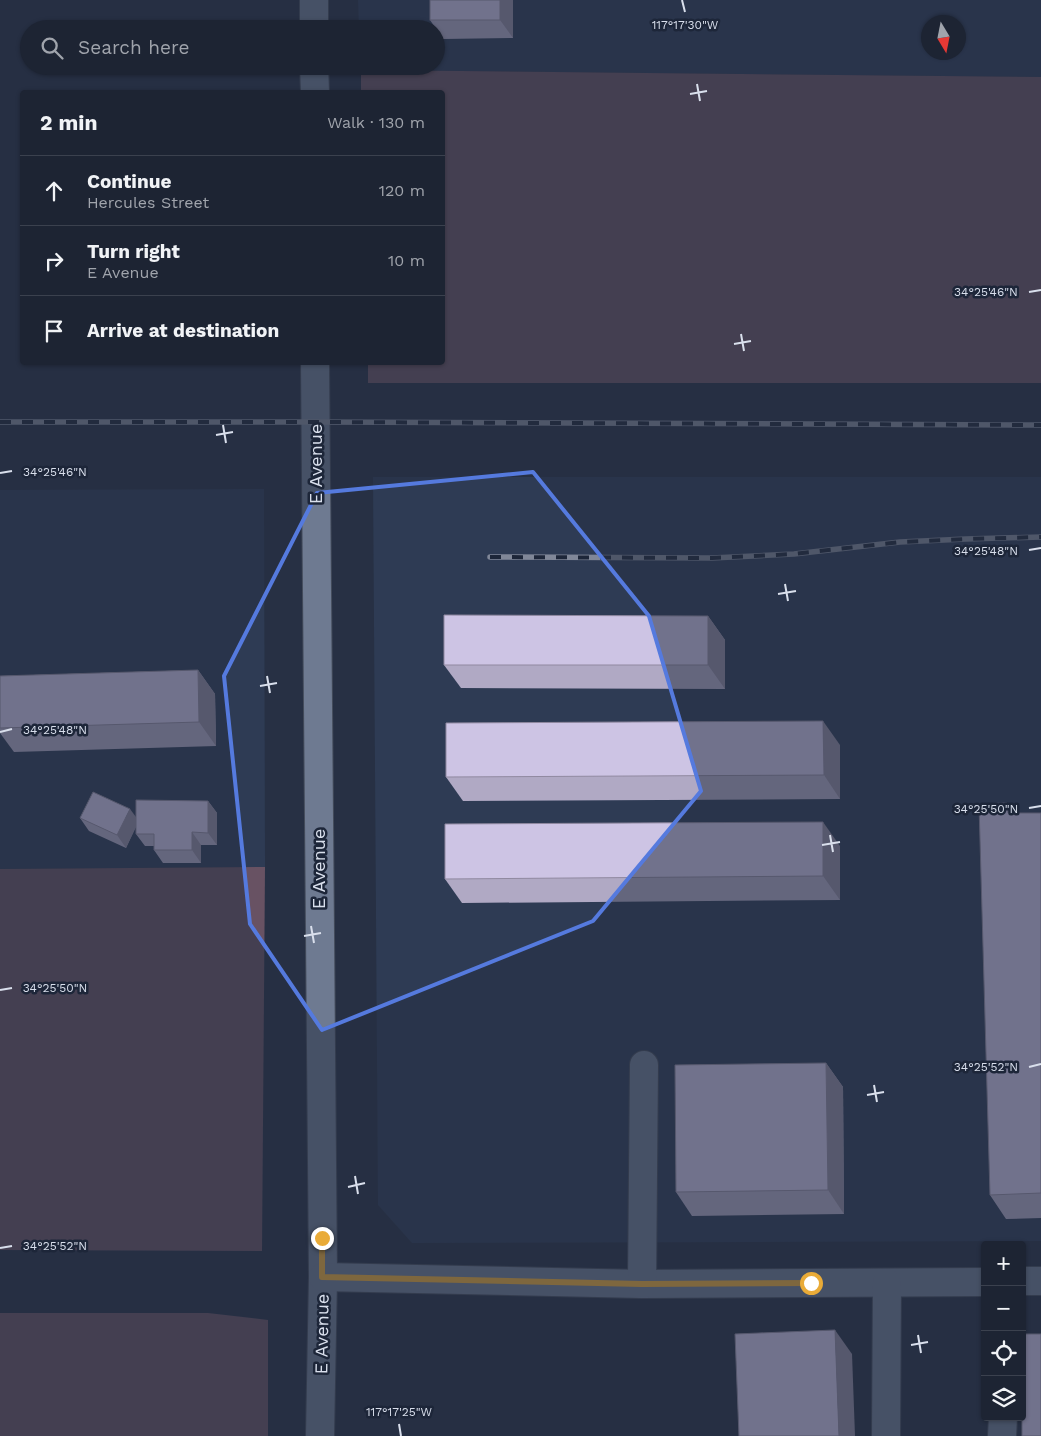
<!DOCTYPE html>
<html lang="en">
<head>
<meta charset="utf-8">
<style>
  :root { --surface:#1d2433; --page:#252c3b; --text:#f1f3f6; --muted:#a0a4ac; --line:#3b414e }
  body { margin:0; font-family:"Work Sans",sans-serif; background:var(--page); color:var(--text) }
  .controls { position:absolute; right:15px; bottom:15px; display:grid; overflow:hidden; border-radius:5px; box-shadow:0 1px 4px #0004 }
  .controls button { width:45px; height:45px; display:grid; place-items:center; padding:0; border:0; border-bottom:1px solid var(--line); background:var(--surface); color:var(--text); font:25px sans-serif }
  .compass { position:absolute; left:921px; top:15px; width:45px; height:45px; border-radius:50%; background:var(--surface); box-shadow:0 1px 4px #0004; rotate:170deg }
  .stop { position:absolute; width:15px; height:15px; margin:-11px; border:4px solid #e9ab38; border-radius:50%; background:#fff }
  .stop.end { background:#e9ab38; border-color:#fff; box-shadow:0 1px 5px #0008 }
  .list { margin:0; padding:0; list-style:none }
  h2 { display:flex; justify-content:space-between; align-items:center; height:65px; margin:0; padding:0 20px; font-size:21px }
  h2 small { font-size:16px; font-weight:400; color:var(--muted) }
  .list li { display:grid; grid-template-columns:32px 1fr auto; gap:15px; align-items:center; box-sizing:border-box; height:70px; padding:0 20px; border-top:1px solid var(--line) }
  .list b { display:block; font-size:19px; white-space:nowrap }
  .list p { margin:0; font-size:16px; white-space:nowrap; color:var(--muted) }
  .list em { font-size:16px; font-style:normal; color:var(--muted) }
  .icon { flex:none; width:28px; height:28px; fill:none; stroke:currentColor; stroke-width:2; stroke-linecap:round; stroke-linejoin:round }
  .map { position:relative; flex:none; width:1041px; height:1436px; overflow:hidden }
  .search { position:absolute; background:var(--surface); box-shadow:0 1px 4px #0004; left:20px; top:20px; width:425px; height:55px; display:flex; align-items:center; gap:12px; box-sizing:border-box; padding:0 18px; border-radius:28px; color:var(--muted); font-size:19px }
  .panel { position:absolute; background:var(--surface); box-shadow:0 1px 4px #0004; left:20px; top:90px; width:425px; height:275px; border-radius:5px }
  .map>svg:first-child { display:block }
  .built { fill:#2e3b54; fill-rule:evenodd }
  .green { fill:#685263 }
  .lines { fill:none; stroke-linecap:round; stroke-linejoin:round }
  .minor-casing { stroke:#444c5c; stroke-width:30 }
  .minor { stroke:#6e7a91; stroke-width:28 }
  .rail-casing { stroke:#808798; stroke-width:5.5 }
  .rail { stroke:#1d2639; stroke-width:4; stroke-dasharray:11; stroke-linecap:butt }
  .wall { fill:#b0a9c4 }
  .shaded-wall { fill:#9089a0 }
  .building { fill:#cdc4e4; stroke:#9089a0 }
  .route { stroke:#e9ab38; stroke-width:6 }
  .marked { fill:none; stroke:#557ade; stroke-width:4; stroke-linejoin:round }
  .ticks { fill:none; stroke:#d9dfec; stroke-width:2 }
  .labels { text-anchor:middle; stroke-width:5; stroke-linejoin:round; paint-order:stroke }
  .street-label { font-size:18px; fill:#d9dfec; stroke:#1d2639 }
  .ticks-label { font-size:12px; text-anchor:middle; fill:#d9dfec; stroke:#1d2639; stroke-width:5; stroke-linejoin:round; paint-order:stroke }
</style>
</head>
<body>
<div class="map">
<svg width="1041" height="1436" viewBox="0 0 1041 1436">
  <rect width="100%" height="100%" fill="#273044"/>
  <!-- built -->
  <g class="built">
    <path d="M358,0H1041V77L361,70L360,66H436V29H359ZM928,22H958V52H928Z"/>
    <polygon points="373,477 1041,477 1041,1241 412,1243 378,1205"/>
    <polygon points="264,489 265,867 0,869 0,490"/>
  </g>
  <!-- green -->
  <g class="green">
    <polygon points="361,70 1041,77 1041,383 368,383 368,363 442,362 442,92 361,92"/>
    <polygon points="265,867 262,1251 0,1250 0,869"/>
    <polygon points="0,1313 208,1313 268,1320 268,1436 0,1436"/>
  </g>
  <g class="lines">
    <defs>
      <g id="minor">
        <polyline points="314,0 314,29"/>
        <polyline points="314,66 315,92"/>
        <polyline points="315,362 323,1277 320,1436"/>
        <polyline points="323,1277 642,1284 985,1282"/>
        <polyline points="1022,1281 1041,1281"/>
        <polyline points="642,1284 644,1065"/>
        <polyline points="886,1436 887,1283"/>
        <polyline points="1002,1436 1003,1417"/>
      </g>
    </defs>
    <!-- minor casing -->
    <use href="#minor" class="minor-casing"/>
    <!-- minor -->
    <use href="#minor" class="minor"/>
    <defs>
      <g id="rail">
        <polyline points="0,422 316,422 1041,425"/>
        <polyline points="490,557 712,558 794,554 900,542 966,539 1041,537"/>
      </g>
    </defs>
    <!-- rail casing -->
    <use href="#rail" class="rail-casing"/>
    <!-- rail -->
    <use href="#rail" class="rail"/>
  </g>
  <!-- wall -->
  <g class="wall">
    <polygon points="430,0 513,0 513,38 443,39 430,20"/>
    <polygon points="708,616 725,640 725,689 461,688 444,665"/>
    <polygon points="198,670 215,694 216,746 14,752 0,733 0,676"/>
    <polygon points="840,745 840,799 463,801 446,777"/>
    <polygon points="208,801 217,813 217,845 201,845 201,863 163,863 154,850 154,846 145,846 136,834 136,826 126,848 89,831 80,818 136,818"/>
    <polygon points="1007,803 1014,813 1041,813 1041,1218 1006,1219 990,1195"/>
    <polygon points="840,846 840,900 462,903 445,879"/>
    <polygon points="826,1063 843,1087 844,1214 692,1216 676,1192"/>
  </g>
  <!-- shaded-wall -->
  <g class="shaded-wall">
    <polygon points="500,0 513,0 513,38 500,20"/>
    <polygon points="708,616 725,640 725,689 708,665"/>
    <polygon points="198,670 215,694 216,746 199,722"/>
    <polygon points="823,721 840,745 840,799 824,775"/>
    <polygon points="208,801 217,813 217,845 208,833"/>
    <polygon points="1007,803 1024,827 1008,813"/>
    <polygon points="130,809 139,821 126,848 117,835"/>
    <polygon points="823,822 840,846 840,900 823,876"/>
    <polygon points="192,832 201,845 201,863 192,850"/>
    <polygon points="826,1063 843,1087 844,1214 828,1190"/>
    <polygon points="835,1330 852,1354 855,1436 839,1436"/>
  </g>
  <!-- building -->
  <g class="building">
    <rect x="430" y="0" width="70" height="20"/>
    <polygon points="444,615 708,616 708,665 444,665"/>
    <polygon points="198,670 199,722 0,728 0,676"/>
    <polygon points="823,721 824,775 446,777 446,723"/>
    <polygon points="93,792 130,809 117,835 80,818"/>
    <polygon points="136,800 208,801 208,833 192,832 192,850 154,850 154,834 136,834"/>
    <polygon points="1007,803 1008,813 1041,813 1041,1193 990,1195 979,804"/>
    <polygon points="823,822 823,876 445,879 445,824"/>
    <polygon points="826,1063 828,1190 676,1192 675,1065"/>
    <polygon points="835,1330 839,1436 739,1436 735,1334"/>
    <rect x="1022" y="1334" width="19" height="102"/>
  </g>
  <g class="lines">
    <!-- route -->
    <polyline class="route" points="322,1238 322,1277 642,1284 811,1283"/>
  </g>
  <!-- marked area -->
  <path d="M0 0H1041V1436H0ZM533,472L649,616L701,791L593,921L322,1030L250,924L224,676L317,493Z" fill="#273044" fill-opacity=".55" fill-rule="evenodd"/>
  <path class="marked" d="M533,472L649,616L701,791L593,921L322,1030L250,924L224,676L317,493Z"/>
  <!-- ticks -->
  <path class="ticks" d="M682,0L685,12M697,84L700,101M690,94L707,91M1029,292L1041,290M741,334L744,351M734,344L751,341M223,425L226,443M216,435L233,432M0,473L12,471M1029,550L1041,548M785,584L788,601M778,594L796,591M267,676L270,693M260,686L277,683M0,732L12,729M1029,808L1041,806M830,835L833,852M822,845L840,842M311,926L314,943M304,936L321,933M0,990L12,988M1029,1067L1041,1064M874,1085L877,1102M867,1095L884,1092M355,1176L358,1194M348,1187L365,1183M0,1248L12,1246M918,1335L921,1353M911,1345L928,1342M399,1424L401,1436"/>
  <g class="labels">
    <!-- street labels -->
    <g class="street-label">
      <text transform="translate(316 464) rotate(-90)" y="6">E Avenue</text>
      <text transform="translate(319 869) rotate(-90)" y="6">E Avenue</text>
      <text transform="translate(322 1334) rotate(-89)" y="6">E Avenue</text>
    </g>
  </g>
  <g class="ticks-label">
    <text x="685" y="29">117°17'30"W</text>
    <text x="986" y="296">34°25'46"N</text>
    <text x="55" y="476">34°25'46"N</text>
    <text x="986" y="555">34°25'48"N</text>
    <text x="55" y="734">34°25'48"N</text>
    <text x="986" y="813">34°25'50"N</text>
    <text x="55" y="992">34°25'50"N</text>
    <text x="986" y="1071">34°25'52"N</text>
    <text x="55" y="1250">34°25'52"N</text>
    <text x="399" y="1416">117°17'25"W</text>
  </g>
</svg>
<div class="controls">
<button>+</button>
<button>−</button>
<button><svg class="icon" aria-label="locate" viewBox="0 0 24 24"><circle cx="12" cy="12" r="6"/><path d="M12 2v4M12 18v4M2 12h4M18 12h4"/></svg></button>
<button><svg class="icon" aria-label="layers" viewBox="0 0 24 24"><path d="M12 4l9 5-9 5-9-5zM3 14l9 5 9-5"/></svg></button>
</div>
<svg class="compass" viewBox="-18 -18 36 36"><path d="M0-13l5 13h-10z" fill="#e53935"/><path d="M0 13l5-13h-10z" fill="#a0a4ac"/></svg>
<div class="stop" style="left:811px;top:1283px"></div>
<div class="stop end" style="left:322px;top:1238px"></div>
<div class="search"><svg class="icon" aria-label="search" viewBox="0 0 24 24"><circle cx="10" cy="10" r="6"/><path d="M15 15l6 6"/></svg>Search here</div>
<section class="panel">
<h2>2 min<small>Walk · 130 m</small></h2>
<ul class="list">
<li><svg class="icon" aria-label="ahead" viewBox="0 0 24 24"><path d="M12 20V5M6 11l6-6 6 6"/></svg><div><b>Continue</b><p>Hercules Street</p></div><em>120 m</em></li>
<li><svg class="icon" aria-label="right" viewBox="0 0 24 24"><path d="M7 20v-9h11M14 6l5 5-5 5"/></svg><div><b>Turn right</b><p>E Avenue</p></div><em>10 m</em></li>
<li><svg class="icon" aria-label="arrive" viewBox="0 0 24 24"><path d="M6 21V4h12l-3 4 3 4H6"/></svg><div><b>Arrive at destination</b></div></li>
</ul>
</section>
</div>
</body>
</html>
